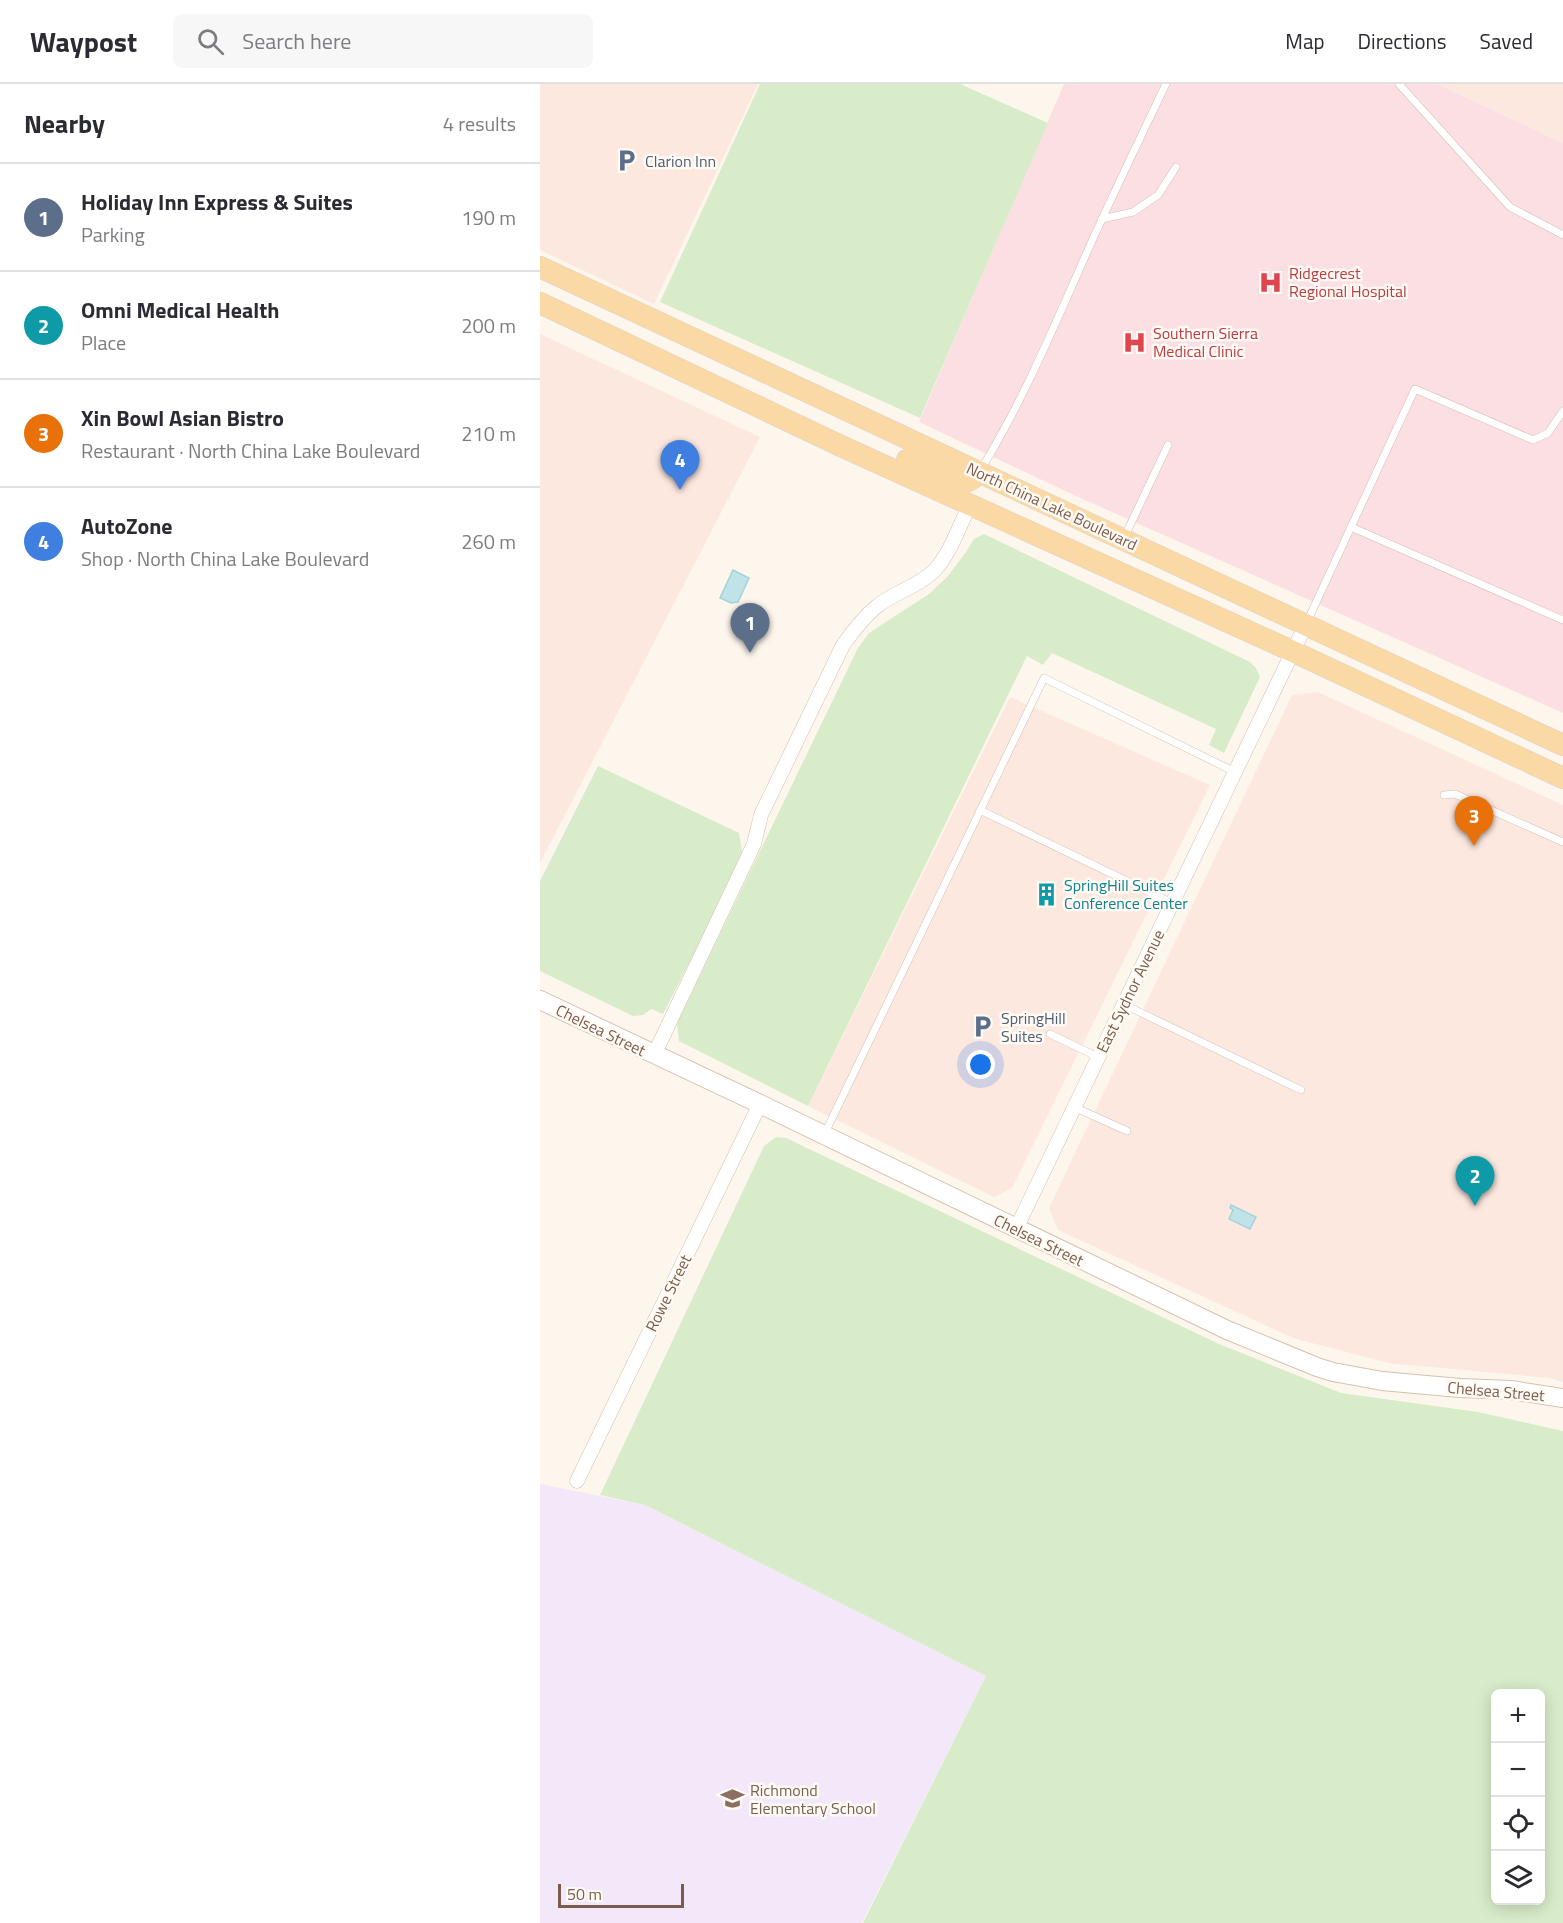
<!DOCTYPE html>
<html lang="en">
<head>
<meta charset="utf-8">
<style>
  :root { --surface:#fff; --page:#f7f7f7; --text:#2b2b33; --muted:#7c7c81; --line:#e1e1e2; --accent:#e76f51 }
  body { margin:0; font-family:"Titillium Web",sans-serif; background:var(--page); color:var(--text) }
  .controls { position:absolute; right:18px; bottom:18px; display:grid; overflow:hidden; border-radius:9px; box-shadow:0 3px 15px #0003 }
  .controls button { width:54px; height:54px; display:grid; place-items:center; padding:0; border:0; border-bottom:2px solid var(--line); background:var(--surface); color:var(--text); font:30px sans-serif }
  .scale { position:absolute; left:18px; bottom:15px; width:126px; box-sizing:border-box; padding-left:6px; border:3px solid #7a5c4d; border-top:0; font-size:16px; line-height:21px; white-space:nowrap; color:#7a5c4d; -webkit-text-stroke:4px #fffaf3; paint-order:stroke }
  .you { position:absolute; left:441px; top:981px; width:21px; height:21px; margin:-15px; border:4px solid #fff; border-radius:50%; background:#1a73e8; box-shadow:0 0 0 9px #1a73e833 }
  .badge { display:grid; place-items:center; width:39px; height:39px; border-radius:50%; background:var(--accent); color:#fff; font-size:20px; font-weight:700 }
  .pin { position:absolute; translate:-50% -50px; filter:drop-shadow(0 2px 3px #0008) }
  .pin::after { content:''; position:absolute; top:32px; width:21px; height:18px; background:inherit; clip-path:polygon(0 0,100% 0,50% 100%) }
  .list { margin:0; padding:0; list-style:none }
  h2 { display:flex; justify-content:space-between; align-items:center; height:78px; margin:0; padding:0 24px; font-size:26px }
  h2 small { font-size:20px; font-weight:400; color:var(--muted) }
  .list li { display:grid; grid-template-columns:39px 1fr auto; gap:18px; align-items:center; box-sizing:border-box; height:108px; padding:0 24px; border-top:2px solid var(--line) }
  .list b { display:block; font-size:22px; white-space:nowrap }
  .list p { margin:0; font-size:20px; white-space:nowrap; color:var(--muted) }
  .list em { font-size:20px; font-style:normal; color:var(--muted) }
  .icon { flex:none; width:33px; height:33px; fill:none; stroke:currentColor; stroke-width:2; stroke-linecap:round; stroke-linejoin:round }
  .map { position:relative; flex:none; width:1023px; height:1839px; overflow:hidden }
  header { display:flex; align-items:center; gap:36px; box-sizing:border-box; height:84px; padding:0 30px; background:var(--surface); border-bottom:2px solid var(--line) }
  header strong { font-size:28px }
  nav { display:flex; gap:33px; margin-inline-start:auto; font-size:21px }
  .search { width:420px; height:54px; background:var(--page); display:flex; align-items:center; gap:15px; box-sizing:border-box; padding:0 21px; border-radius:9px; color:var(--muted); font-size:22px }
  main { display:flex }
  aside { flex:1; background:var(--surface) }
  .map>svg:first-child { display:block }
  .commercial { fill:#fde8e0 }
  .education { fill:#f3e8fa }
  .medical { fill:#fbdfe3 }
  .green { fill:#d8ecc9; fill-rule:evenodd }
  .water { fill:#bfe3e8; stroke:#a5d3da; stroke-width:1.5 }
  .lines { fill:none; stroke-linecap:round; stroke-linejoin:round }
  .lane-casing { stroke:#d1beb0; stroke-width:8 }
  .street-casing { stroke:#d1beb0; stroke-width:15 }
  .secondary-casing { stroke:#d6c0b0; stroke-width:20 }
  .primary-casing { stroke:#dad1cd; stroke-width:22 }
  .lane { stroke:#fff; stroke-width:7 }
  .street { stroke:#fff; stroke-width:14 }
  .secondary { stroke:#fff; stroke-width:18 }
  .primary { stroke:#fbd9a5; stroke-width:21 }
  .labels { text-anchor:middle; stroke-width:5; stroke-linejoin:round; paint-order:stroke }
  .service-label { font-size:16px; fill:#4e5e75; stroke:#fffaf3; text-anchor:start }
  .health-label { font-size:16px; fill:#be3a42; stroke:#fffaf3; text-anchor:start }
  .street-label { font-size:16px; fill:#7a5c4d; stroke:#fffaf3 }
  .culture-label { font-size:16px; fill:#0d838f; stroke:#fffaf3; text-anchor:start }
  .education-label { font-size:16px; fill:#785e54; stroke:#fffaf3; text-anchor:start }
</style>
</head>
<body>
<header>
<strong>Waypost</strong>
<div class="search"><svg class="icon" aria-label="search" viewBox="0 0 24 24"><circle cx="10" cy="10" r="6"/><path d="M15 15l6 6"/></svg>Search here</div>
<nav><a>Map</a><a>Directions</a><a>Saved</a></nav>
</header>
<main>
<aside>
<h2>Nearby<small>4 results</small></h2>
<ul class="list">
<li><span class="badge" style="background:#5c6f8a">1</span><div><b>Holiday Inn Express &amp; Suites</b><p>Parking</p></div><em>190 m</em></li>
<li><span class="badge" style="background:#0f9aa8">2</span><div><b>Omni Medical Health</b><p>Place</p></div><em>200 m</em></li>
<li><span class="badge" style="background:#e8710a">3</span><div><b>Xin Bowl Asian Bistro</b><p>Restaurant · North China Lake Boulevard</p></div><em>210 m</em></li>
<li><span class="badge" style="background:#3f7fe0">4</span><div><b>AutoZone</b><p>Shop · North China Lake Boulevard</p></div><em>260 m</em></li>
</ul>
</aside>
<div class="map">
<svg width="1023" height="1839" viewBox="0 0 1023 1839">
  <rect width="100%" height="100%" fill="#fdf6ec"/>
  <!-- commercial -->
  <g class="commercial">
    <polygon points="0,0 218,0 114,220 0,166"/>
    <polygon points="897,0 1023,0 1023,59"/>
    <polygon points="0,250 220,353 0,779"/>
    <polygon points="778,608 1023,721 1023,1298 1009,1294 848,1279 753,1254 518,1146 509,1124 752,611"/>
    <polygon points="470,613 670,701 472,1104 454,1113 268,1022"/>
  </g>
  <!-- education -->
  <polygon class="education" points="0,1400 105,1421 446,1592 322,1839 0,1839"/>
  <!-- medical -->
  <polygon class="medical" points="524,0 897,0 1023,59 1023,629 536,412 379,338"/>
  <!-- green -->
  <g class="green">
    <polygon points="220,0 420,0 508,39 380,334 120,218"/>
    <polygon points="444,450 710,578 716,584 720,593 684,669 669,661 676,645 512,569 503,581 487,572 268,1022 139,957 137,939 318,564 329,549 389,510 408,492 426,468 434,455"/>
    <polygon points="58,682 199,749 203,774 123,930 111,925 103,931 93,932 0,887 0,797"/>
    <path d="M236,1053L246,1054L679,1260L801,1309L938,1328L1023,1347V1839H323L446,1592L105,1421L60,1411L224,1062ZM956,1610H1000V1816H956Z"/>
  </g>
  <!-- water -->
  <g class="water">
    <polygon points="193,486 209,494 198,518 191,519 180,514"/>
    <polygon points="691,1121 716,1133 710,1145 689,1135 693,1126 690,1124"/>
  </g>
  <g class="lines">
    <defs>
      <g id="lane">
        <polyline points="859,0 970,123 1023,151"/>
        <polyline points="562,135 593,128 618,111 636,83"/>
        <path d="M440,387C485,314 517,235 552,157C576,104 601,52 626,0"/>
        <polyline points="811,443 1023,536"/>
        <polyline points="584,454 628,361"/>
        <polyline points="767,538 875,305 993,356 1008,349 1023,327"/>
        <polyline points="904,711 915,710 1023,758"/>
        <polyline points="440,726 632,819"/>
        <polyline points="583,920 761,1006"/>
        <polyline points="510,950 558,973"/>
        <polyline points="534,1023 587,1047"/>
        <polyline points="285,1049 504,594 695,688"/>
      </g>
      <g id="street">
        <path d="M114,971L214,760L221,731L303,561C313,547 323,534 336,523C354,508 378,503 395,486C411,468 419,442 430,421"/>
        <polyline points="476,1145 766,540"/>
        <polyline points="37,1397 220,1020"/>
      </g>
      <polyline id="secondary" points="0,916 220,1020 687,1246 777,1283 793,1288 842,1297 920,1304 971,1306 1023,1314"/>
      <g id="primary">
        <polyline points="0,183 1023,661"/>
        <polyline points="0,219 301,362 754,568 1023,694"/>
        <path d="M367,376C381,383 413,401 428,397C433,395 437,391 440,388"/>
      </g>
    </defs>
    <!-- lane casing -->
    <use href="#lane" class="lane-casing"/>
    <!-- street casing -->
    <use href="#street" class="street-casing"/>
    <!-- secondary casing -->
    <use href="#secondary" class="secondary-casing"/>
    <!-- primary casing -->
    <use href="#primary" class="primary-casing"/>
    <!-- lane -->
    <use href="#lane" class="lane"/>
    <!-- street -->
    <use href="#street" class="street"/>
    <!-- secondary -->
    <use href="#secondary" class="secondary"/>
    <!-- primary -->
    <use href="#primary" class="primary"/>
  </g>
  <!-- icons -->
  <defs>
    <symbol id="parking-bare" viewBox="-9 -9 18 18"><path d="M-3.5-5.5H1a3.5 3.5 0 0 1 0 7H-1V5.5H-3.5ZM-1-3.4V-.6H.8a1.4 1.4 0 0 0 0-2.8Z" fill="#5c6f8a" stroke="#fffaf3" stroke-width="2.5" paint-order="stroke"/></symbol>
    <symbol id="hospital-bare" viewBox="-9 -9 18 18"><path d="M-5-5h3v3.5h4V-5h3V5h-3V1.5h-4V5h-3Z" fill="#e0444e" stroke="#fffaf3" stroke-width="2.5" paint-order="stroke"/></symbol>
    <symbol id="building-bare" viewBox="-9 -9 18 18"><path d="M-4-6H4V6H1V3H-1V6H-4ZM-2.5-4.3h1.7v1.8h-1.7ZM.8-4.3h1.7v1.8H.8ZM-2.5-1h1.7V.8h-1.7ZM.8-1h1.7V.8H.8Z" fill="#0f9aa8" stroke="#fffaf3" stroke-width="2.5" paint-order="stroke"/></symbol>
    <symbol id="school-bare" viewBox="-9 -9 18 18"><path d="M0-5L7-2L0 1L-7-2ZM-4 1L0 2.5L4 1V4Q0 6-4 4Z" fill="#8d6e63" stroke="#fffaf3" stroke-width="2.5" paint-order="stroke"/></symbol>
  </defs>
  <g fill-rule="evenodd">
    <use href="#parking-bare" x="70" y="60" width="33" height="33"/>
    <use href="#hospital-bare" x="714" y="182" width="33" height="33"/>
    <use href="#hospital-bare" x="578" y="242" width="33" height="33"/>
    <use href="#building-bare" x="490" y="794" width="33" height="33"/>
    <use href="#parking-bare" x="426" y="926" width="33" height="33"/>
    <use href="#school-bare" x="176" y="1698" width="33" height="33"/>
  </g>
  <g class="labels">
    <!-- service labels -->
    <g class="service-label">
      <text x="105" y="83">Clarion Inn</text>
      <text x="461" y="940">SpringHill<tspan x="461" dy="18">Suites</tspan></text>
    </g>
    <!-- health labels -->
    <g class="health-label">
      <text x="749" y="195">Ridgecrest<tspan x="749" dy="18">Regional Hospital</tspan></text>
      <text x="613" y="255">Southern Sierra<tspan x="613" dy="18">Medical Clinic</tspan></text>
    </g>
    <!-- street labels -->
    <g class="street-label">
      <text transform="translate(512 422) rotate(25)" y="6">North China Lake Boulevard</text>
      <text transform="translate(590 907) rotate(-64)" y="6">East Sydnor Avenue</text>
      <text transform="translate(61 946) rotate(26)" y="6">Chelsea Street</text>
      <text transform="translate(499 1156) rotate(26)" y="6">Chelsea Street</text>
      <text transform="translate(128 1209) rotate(-64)" y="6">Rowe Street</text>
      <text transform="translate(956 1307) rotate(5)" y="6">Chelsea Street</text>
    </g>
    <!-- culture labels -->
    <g class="culture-label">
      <text x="524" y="807">SpringHill Suites<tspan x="524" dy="18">Conference Center</tspan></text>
    </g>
    <!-- education labels -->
    <g class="education-label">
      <text x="210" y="1712">Richmond<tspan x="210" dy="18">Elementary School</tspan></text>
    </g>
  </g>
</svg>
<div class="controls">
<button>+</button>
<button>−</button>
<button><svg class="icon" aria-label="locate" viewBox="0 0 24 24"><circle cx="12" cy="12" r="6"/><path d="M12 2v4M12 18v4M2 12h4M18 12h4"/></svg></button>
<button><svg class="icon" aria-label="layers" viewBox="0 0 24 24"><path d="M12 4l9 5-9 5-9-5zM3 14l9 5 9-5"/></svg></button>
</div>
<div class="scale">50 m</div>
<div class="you"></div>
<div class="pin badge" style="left:210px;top:569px;background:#5c6f8a">1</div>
<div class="pin badge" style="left:935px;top:1122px;background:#0f9aa8">2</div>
<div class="pin badge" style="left:934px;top:762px;background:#e8710a">3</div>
<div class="pin badge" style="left:140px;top:406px;background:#3f7fe0">4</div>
</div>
</main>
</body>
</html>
